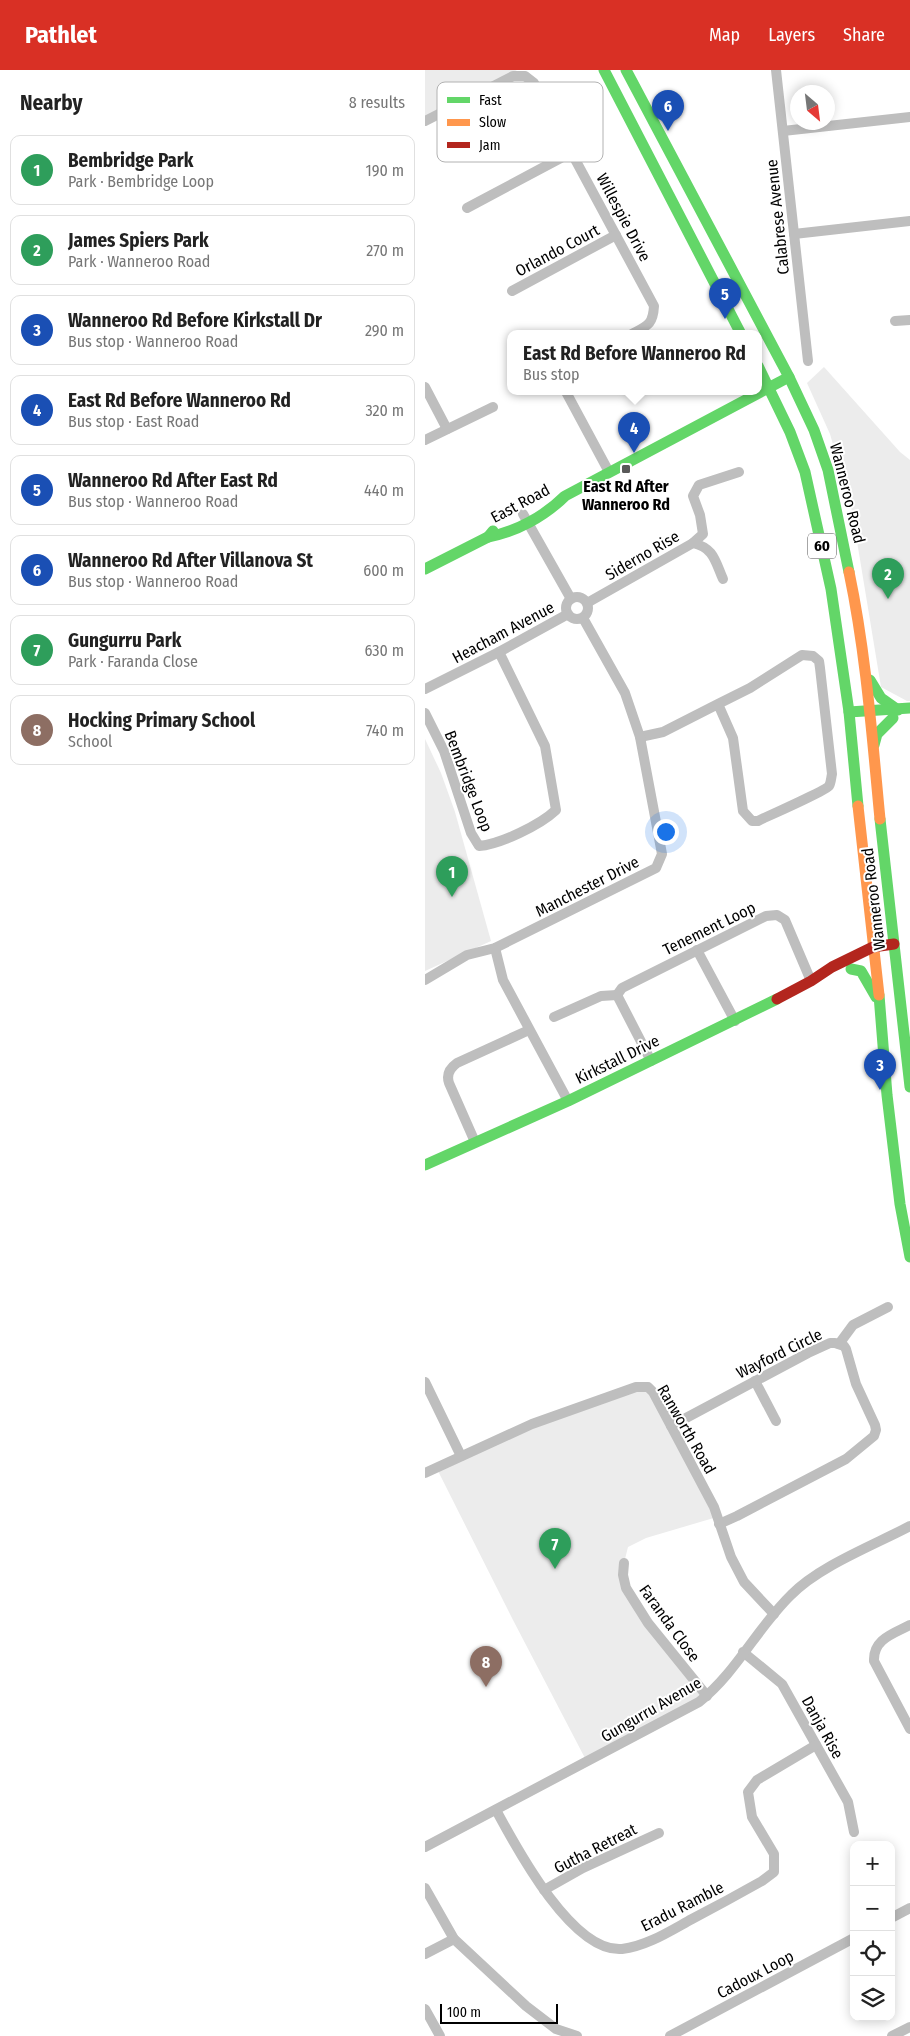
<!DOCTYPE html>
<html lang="en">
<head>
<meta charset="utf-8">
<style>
  :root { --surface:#fff; --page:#f6f6f6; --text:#222; --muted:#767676; --line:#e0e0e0; --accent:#d93025 }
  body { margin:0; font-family:"Fira Sans Condensed",sans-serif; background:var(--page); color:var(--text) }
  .controls { position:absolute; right:15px; bottom:15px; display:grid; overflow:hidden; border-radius:10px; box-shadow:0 2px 12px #0003 }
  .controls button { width:45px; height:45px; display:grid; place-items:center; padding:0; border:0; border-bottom:1px solid var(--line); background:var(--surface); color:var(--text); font:25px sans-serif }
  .compass { position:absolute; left:365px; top:15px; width:45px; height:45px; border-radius:50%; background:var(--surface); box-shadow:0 2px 12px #0003; rotate:152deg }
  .scale { position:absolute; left:15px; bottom:12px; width:118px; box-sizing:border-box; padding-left:5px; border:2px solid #000; border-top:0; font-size:14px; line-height:18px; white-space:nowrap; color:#000; -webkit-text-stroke:4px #fff; paint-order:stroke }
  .you { position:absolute; left:240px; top:761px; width:18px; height:18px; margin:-12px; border:4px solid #fff; border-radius:50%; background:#1a73e8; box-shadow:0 0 0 8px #1a73e833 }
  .badge { display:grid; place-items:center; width:32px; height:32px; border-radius:50%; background:var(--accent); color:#fff; font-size:16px; font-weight:700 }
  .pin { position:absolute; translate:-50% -41px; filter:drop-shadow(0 1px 2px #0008) }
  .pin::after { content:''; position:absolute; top:26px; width:18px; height:15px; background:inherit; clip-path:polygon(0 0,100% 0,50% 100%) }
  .popup { position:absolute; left:82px; top:260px; width:255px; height:65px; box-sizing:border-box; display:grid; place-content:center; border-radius:10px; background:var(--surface); filter:drop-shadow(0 1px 4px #0005); font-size:16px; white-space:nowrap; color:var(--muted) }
  .popup b { font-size:19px; color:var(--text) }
  .popup::after { content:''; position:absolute; left:50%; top:100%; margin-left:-10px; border:10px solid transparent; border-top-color:var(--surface) }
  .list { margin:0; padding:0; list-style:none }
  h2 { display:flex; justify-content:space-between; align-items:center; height:65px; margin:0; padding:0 20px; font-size:21px }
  h2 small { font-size:16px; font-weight:400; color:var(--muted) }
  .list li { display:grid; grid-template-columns:32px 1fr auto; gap:15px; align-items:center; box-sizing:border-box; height:70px; margin:0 10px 10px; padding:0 10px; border:1px solid var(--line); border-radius:10px }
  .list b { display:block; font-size:19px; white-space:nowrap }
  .list p { margin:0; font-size:16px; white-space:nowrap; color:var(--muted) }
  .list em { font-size:16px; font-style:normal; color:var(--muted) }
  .icon { flex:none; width:28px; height:28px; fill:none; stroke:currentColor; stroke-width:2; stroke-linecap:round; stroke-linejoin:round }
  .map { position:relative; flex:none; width:485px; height:1966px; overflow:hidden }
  header { display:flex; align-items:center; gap:30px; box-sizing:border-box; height:70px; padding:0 25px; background:var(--accent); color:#fff }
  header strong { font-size:24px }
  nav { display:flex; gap:28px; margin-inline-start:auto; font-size:18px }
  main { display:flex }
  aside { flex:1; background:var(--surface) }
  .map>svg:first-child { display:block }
  .green { fill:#ececec }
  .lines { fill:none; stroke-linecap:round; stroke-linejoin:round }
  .street { stroke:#bebebe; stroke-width:10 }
  .fast { stroke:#63d668; stroke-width:11 }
  .slow { stroke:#ff974d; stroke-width:11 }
  .jam { stroke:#b3261e; stroke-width:11 }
  .poi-dot { fill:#595959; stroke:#fff; stroke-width:2 }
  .labels { text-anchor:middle; stroke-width:4; stroke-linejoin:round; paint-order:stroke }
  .shield { fill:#fff; stroke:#4c4c4c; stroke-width:1 }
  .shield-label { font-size:15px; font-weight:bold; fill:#000 }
  .street-label { font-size:16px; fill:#000; stroke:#fff }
  .poi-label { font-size:16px; font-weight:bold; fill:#000; stroke:#fff }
  .key { fill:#fff; stroke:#b2b2b2; stroke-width:1 }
  .key-label { font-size:14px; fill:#000 }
</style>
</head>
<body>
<header>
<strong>Pathlet</strong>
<nav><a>Map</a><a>Layers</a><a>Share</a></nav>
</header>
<main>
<aside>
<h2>Nearby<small>8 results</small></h2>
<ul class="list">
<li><span class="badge" style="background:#2e9e5b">1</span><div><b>Bembridge Park</b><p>Park · Bembridge Loop</p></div><em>190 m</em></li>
<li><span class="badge" style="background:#2e9e5b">2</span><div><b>James Spiers Park</b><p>Park · Wanneroo Road</p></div><em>270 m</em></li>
<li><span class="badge" style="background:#1a4fb4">3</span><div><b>Wanneroo Rd Before Kirkstall Dr</b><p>Bus stop · Wanneroo Road</p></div><em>290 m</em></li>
<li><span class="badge" style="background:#1a4fb4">4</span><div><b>East Rd Before Wanneroo Rd</b><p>Bus stop · East Road</p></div><em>320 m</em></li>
<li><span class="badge" style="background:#1a4fb4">5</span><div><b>Wanneroo Rd After East Rd</b><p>Bus stop · Wanneroo Road</p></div><em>440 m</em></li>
<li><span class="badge" style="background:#1a4fb4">6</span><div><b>Wanneroo Rd After Villanova St</b><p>Bus stop · Wanneroo Road</p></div><em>600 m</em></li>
<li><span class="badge" style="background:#2e9e5b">7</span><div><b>Gungurru Park</b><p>Park · Faranda Close</p></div><em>630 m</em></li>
<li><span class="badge" style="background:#8d6e63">8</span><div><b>Hocking Primary School</b><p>School</p></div><em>740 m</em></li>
</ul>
</aside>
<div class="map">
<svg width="485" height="1966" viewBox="0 0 485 1966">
  <rect width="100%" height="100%" fill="#fff"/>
  <!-- green -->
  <g class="green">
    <polygon points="0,0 92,0 0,48"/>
    <polygon points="399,297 475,382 485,390 485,631 482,631 456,617 427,441 405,364 382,313"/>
    <polygon points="0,669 16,703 30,742 66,871 0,901"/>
    <polygon points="223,1317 292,1447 221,1468 203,1477 199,1493 201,1518 282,1626 162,1692 88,1550 11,1397 107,1354"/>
  </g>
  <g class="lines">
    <!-- street -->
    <g class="street">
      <polyline points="351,0 383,291"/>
      <path d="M0,51L88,6H100L109,13L229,236C228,255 222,256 207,264"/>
      <polyline points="358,61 485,47"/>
      <polyline points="42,138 147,82"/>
      <polyline points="369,164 485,151"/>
      <polyline points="87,221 191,165"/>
      <polyline points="470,251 485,250"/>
      <polyline points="0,317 22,359"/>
      <polyline points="141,322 184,402"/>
      <polyline points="0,370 68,337"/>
      <polyline points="98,444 146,529"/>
      <polyline points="268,473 278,464 275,445 268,426 274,415 314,402"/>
      <circle cx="152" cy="538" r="11"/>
      <path d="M162,533L268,473C289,478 290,491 298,509"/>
      <polyline points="0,619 74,582 143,544"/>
      <path d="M0,643L19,681L46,763L54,776C76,774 115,755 131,740L120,676L74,582"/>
      <path d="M215,667L238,662L293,634L325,618L377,585L388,586L394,591L395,598L407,704C406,708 406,713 404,716C401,720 348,744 339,748L333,751H327L318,741L308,668L293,634"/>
      <polyline points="70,878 78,910 143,1031"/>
      <polyline points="272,880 310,951"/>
      <polyline points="0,910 42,885 70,878 231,798 237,784 215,667 200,623 158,548"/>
      <polyline points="129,947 176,926 192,925"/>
      <polyline points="226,991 192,925 197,918 341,846 352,845 360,850 386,911"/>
      <path d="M50,1072L24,1013C21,1004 25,998 32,993L104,960"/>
      <polyline points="414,1274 428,1255 463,1237"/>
      <polyline points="330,1311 351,1351"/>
      <polyline points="0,1312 36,1386"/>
      <polyline points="246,1356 383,1283 405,1273 410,1273 419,1276 421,1279 431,1314 450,1355 451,1360 449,1366 421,1389 312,1446 294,1454"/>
      <polyline points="0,1403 107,1354 211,1317 223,1317 228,1322 289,1437 306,1487 319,1512 349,1544"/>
      <polyline points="199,1493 198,1505 201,1518 223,1553 282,1626"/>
      <path d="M485,1555C468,1564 448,1569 449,1591L485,1659"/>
      <polyline points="318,1582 357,1614 423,1732 429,1762"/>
      <path d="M71,1740C91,1777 147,1883 197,1879C222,1876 245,1861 267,1849C290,1837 314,1824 337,1811L349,1802V1784L327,1747L323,1722L332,1710L391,1675"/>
      <path d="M0,1777L274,1632C311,1603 332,1558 366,1525C394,1496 449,1475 485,1456"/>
      <polyline points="0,1818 29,1869 101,1936 131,1959 152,1966"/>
      <polyline points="119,1820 158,1798 234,1763"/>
      <polyline points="466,1848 485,1838"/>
      <polyline points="0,1884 29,1869"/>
      <polyline points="0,1939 15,1966"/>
      <polyline points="245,1966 429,1868"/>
      <polyline points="467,1966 485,1957"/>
    </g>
    <!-- fast -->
    <g class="fast">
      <polyline points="179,0 316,264"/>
      <polyline points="201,0 364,307 389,360 403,400 424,502"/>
      <polyline points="333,296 365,362 380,402 406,519 424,642 433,736"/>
      <path d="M63,467C91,462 120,446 140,426L364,307"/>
      <polyline points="0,499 63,467 68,461"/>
      <polyline points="445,610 456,628 473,640"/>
      <polyline points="424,642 485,638"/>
      <polyline points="449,675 452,664 468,648"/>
      <polyline points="455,749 485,1017"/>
      <polyline points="426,899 436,901 451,927"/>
      <polyline points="454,925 462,1025 475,1134 485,1187"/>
      <polyline points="0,1095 143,1031 352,929"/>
    </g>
    <!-- slow -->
    <g class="slow">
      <path d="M424,502C441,583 447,666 455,749"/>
      <polyline points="433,736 454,925"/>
    </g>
    <!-- jam -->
    <polyline class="jam" points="352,929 386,911 407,897 448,877 469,874"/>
  </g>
  <!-- markers -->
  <rect class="poi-dot" x="196" y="394" width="10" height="10" rx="2.5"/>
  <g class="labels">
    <!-- shield labels -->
    <rect class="shield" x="383" y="463.5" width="28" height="25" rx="4"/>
    <g class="shield-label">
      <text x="397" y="481">60</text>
    </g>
    <!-- street labels -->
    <g class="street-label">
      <text transform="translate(199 147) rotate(62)" y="6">Willespie Drive</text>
      <text transform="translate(352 147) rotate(-96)" y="6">Calabrese Avenue</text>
      <text transform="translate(132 180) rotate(-28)" y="6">Orlando Court</text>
      <text transform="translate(423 423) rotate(76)" y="6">Wanneroo Road</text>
      <text transform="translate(95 433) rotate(-28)" y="6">East Road</text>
      <text transform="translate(217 485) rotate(-30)" y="6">Siderno Rise</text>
      <text transform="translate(78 562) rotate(-28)" y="6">Heacham Avenue</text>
      <text transform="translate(44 711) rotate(69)" y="6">Bembridge Loop</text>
      <text transform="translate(162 816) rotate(-27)" y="6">Manchester Drive</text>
      <text transform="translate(448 829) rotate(-97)" y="6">Wanneroo Road</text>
      <text transform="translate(284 858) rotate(-26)" y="6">Tenement Loop</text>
      <text transform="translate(192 989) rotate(-26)" y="6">Kirkstall Drive</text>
      <text transform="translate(354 1283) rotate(-26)" y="6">Wayford Circle</text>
      <text transform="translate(262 1359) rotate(60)" y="6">Ranworth Road</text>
      <text transform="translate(245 1553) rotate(54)" y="6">Faranda Close</text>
      <text transform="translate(226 1639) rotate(-30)" y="6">Gungurru Avenue</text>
      <text transform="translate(398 1657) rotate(61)" y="6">Danja Rise</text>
      <text transform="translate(170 1778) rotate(-27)" y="6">Gutha Retreat</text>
      <text transform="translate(257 1836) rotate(-27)" y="6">Eradu Ramble</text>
      <text transform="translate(330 1904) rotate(-28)" y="6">Cadoux Loop</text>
    </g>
    <!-- poi labels -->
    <g class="poi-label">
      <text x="201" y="422">East Rd After<tspan x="201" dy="18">Wanneroo Rd</tspan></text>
    </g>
  </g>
  <!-- legend -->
  <rect x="12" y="12" width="166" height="80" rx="8" class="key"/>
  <rect x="22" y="27" width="23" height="6" fill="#63d668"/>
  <rect x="22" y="49" width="23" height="7" fill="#ff974d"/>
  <rect x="22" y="72" width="23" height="6" fill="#b3261e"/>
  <g class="key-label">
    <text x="54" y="35">Fast</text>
    <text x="54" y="57">Slow</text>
    <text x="54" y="80">Jam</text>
  </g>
</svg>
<div class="controls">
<button>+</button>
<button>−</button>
<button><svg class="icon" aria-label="locate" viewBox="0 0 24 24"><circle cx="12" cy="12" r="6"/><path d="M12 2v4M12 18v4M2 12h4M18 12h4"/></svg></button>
<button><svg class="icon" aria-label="layers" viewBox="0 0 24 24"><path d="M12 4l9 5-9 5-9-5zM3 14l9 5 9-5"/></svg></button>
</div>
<svg class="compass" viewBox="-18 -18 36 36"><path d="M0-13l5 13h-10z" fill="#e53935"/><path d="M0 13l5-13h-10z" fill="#767676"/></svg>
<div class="scale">100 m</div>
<div class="you"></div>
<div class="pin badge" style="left:27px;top:827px;background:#2e9e5b">1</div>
<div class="pin badge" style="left:463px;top:529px;background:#2e9e5b">2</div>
<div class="pin badge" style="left:455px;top:1020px;background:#1a4fb4">3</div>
<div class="pin badge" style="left:209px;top:383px;background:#1a4fb4">4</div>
<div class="popup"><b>East Rd Before Wanneroo Rd</b>Bus stop</div>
<div class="pin badge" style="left:300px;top:249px;background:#1a4fb4">5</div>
<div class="pin badge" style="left:243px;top:61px;background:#1a4fb4">6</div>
<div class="pin badge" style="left:130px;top:1499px;background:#2e9e5b">7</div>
<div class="pin badge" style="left:61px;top:1617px;background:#8d6e63">8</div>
</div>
</main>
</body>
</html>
